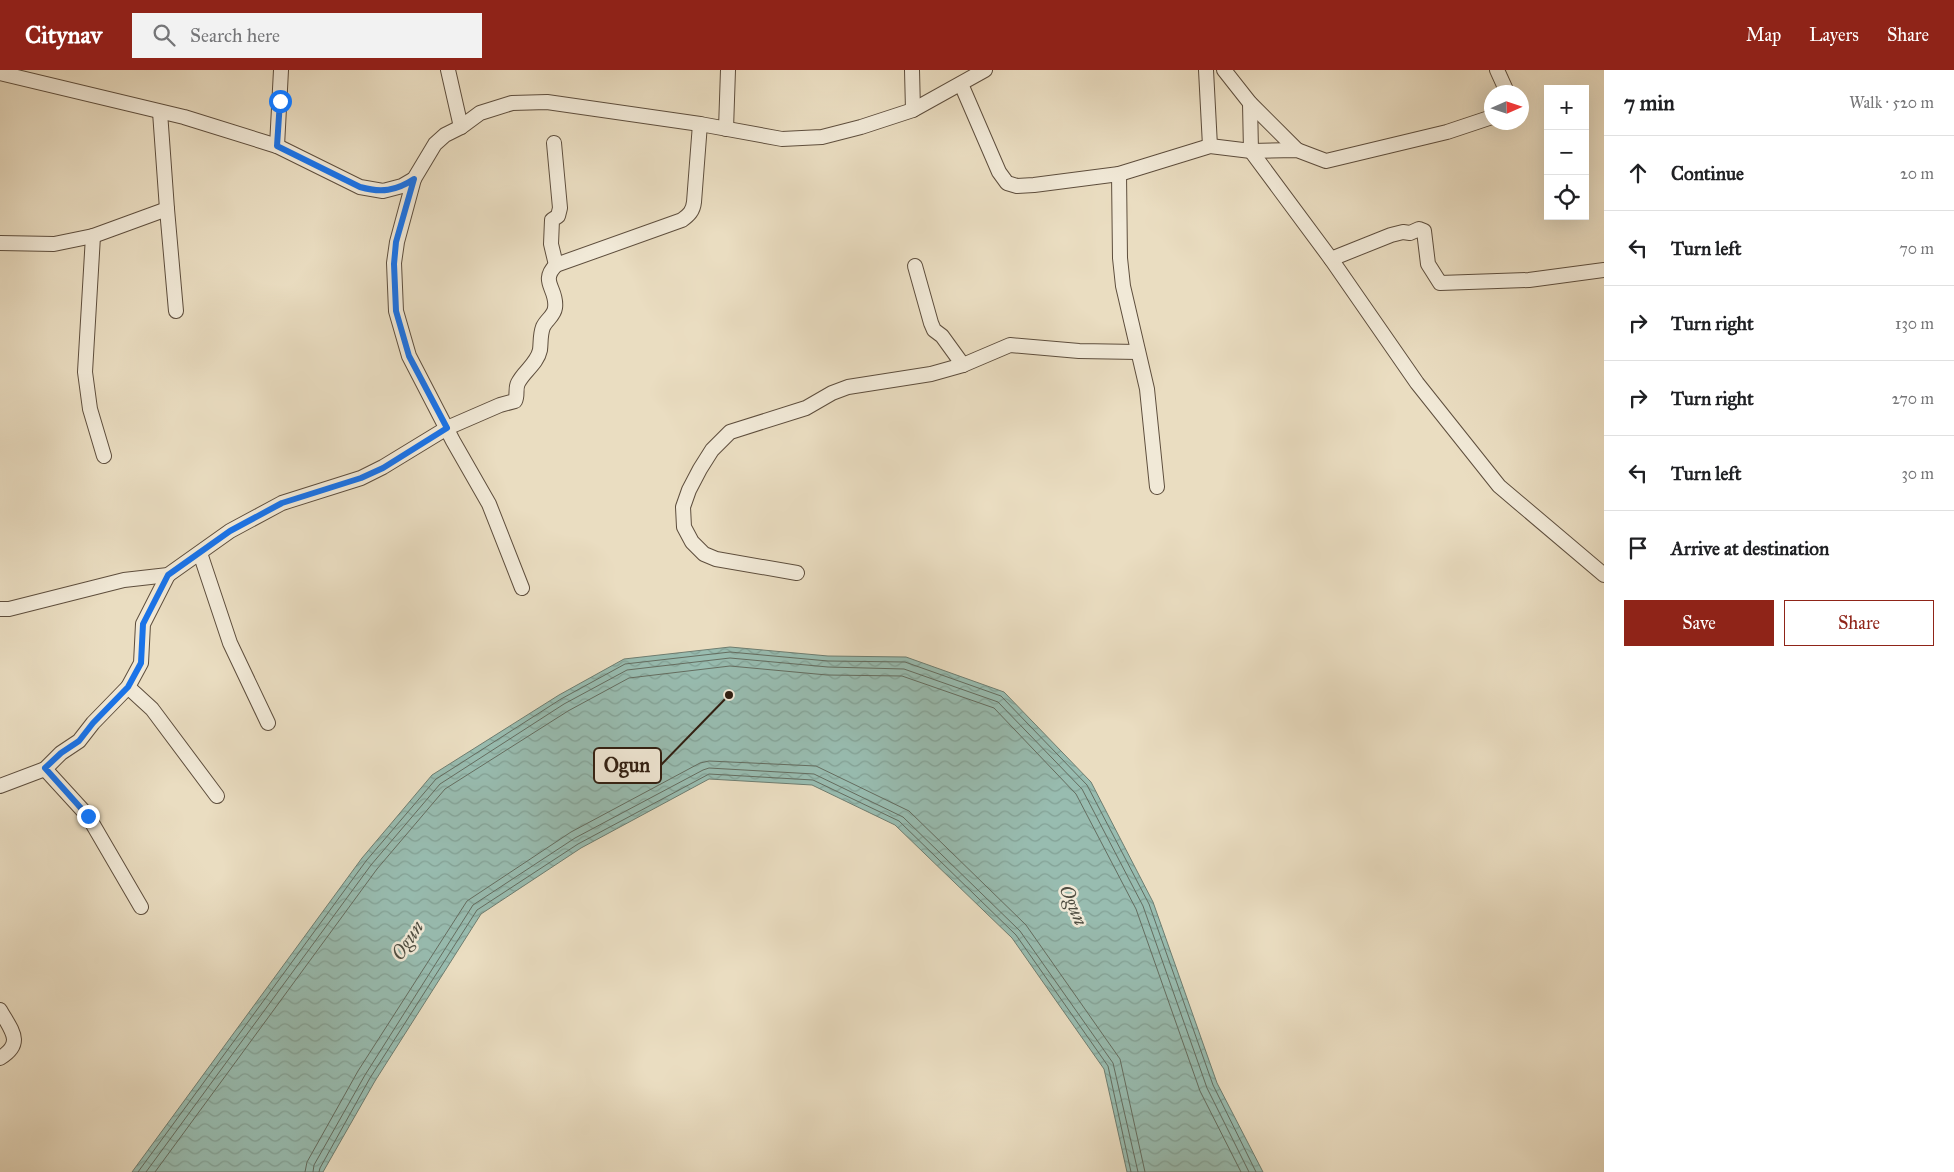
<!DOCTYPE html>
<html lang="en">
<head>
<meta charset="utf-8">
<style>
  :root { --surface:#fff; --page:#f2f2f2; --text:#202124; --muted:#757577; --line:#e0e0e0; --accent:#8f2418 }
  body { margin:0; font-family:"IM FELL Great Primer",serif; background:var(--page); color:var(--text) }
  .controls { position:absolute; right:15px; top:15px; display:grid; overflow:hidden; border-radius:0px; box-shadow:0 5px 20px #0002 }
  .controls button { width:45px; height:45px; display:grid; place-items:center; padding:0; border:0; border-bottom:1px solid var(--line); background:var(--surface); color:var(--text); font:25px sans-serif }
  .compass { position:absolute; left:1484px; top:15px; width:45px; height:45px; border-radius:50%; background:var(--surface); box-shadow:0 5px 20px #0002; rotate:87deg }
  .stop { position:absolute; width:15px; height:15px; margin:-11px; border:4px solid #1a73e8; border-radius:50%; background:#fff }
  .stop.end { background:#1a73e8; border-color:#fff; box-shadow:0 1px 5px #0008 }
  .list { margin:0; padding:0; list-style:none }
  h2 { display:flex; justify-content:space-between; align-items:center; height:65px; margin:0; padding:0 20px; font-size:21px }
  h2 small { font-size:16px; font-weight:400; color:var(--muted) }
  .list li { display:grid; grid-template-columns:32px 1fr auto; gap:15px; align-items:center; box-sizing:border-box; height:75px; padding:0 20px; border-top:1px solid var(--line) }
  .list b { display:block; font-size:19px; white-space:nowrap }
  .list em { font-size:16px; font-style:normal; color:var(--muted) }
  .actions { display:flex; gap:10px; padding:15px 20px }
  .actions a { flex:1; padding:11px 0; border:1px solid var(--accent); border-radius:0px; text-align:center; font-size:18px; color:var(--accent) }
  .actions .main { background:var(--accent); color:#fff }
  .icon { flex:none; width:28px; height:28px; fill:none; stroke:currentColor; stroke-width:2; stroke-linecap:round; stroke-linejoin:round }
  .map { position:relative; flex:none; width:1604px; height:1102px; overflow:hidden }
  header { display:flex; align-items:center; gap:30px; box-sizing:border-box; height:70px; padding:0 25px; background:var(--accent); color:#fff }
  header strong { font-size:24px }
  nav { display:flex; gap:28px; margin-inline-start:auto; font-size:18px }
  .search { width:350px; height:45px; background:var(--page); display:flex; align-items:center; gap:12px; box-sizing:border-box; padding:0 18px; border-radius:0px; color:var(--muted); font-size:19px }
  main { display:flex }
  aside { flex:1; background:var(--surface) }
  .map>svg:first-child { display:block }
  .water { fill:url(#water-waves); stroke:#6e7d70 }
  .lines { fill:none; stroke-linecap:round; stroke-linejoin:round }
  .shore { stroke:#646d60; stroke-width:1 }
  .street-casing { stroke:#5e4e3d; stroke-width:16 }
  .street { stroke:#f1e9d7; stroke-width:14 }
  .route { stroke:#1a73e8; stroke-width:6 }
  .labels { text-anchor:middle; stroke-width:5; stroke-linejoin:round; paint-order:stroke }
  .water-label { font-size:20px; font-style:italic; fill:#4f4d41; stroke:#f1e9d7 }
  .leader { fill:none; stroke:#301e11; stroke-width:2 }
  .callout-dot { fill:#301e11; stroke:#f1e9d7; stroke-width:2 }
  .callout { fill:#f1e9d7; stroke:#301e11; stroke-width:2 }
  .callout-label { font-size:20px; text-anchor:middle; font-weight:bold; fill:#301e11 }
</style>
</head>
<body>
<header>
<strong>Citynav</strong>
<div class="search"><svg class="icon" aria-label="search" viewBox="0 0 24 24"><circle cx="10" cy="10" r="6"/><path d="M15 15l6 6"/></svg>Search here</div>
<nav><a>Map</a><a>Layers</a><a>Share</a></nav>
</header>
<main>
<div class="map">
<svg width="1604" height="1102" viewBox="0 0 1604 1102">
  <defs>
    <pattern id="water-waves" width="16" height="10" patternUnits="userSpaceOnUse" patternTransform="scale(1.25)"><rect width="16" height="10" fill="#98bcb0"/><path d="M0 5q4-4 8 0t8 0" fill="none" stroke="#83a196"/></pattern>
  </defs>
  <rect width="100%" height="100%" fill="#eaddc1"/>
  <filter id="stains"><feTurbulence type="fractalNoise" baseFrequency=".004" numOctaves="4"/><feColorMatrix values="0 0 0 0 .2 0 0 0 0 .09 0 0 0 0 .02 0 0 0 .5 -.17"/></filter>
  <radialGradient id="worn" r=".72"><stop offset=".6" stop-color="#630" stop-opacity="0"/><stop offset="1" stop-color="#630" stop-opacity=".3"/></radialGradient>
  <!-- water -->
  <polygon class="water" points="730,577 828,586 906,587 1004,622 1091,712 1153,832 1217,1013 1263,1102 1127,1102 1104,999 1012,868 895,755 812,715 709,709 581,778 481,844 375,1011 323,1102 132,1102 362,788 432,705 559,625 624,589"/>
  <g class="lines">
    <!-- shore -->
    <g class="shore">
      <polyline points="138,1102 366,791 436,709 561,629 625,594 730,582 828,591 905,592 1001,626 1087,715 1149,834 1213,1015 1256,1102"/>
      <polyline points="146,1102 371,795 440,714 564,634 627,600 730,588 828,597 904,599 998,632 1082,719 1143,836 1207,1018 1249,1102"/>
      <polyline points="155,1102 377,799 445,719 568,641 629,608 730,596 827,605 902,606 994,638 1076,724 1136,839 1200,1021 1241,1102"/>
      <polyline points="305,1102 307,1092 358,1001 467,831 571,762 700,693 709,691 816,696 909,741 1026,855 1120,989 1145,1102"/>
      <polyline points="313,1102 314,1095 365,1005 473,835 575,768 703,700 709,698 814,704 903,747 1020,861 1113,993 1138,1102"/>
      <polyline points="319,1102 320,1098 370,1008 477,840 578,774 709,704 813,710 899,751 1016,865 1108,996 1131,1102"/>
    </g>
    <defs>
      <g id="street">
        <polyline points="448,0 461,57"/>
        <polyline points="912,0 913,40"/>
        <polyline points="1206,0 1210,76"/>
        <polyline points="1224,0 1250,33 1297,80"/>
        <polyline points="1497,0 1507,22"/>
        <polyline points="0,3 184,47 277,76 360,117 383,121 402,116 414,109 435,74 445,65 461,57 480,43 512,33 547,32 700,54 782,69 822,67 861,57 913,40 985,0"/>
        <polyline points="961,14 999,102 1007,113 1017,116 1034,115 1119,104 1210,76 1251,81 1297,80 1326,91 1447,62 1492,47"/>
        <polyline points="1250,33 1251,81 1331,189 1417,313 1499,416 1604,505"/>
        <polyline points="160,42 167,139 176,241"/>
        <polyline points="726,59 728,0"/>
        <polyline points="554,73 560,138 558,146 552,150 551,174 556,195"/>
        <polyline points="277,76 281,0"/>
        <polyline points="1119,104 1120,188 1123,216 1147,319 1157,417"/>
        <polyline points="414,109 397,172 394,193 396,241 409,286 453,371 489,434 522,518"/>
        <polyline points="93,166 85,302 90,339 104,386"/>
        <polyline points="0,173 54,174 93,166 167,139"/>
        <polyline points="1331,189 1391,165 1403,162 1410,163 1419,159 1424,161 1428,194 1440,213 1529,210 1604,200"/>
        <polyline points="915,196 931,253 934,260 942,266 963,295"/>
        <polyline points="200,483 230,573 268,653"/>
        <polyline points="797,503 716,489 704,484 692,472 684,457 683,437 689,420 700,399 712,380 730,362 806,338 832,323 848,317 931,304 963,295 1010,275 1079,281 1138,282"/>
        <path d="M0,539H9L124,510L168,505L230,461L282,433L361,408L383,397L447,358L500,335L515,331C518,325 515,319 518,313C524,301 537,294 540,280C541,272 540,265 543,257C546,250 554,246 555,238C558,219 539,212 556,195L682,150C689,145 693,141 694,132L700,54"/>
        <polyline points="128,617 152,639 217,726"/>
        <polyline points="45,699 88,746 141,837"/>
        <polyline points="0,716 45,699 61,683 79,671 93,653 128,617 141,593 143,554 168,505"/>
        <path d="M0,940C11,960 25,973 0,988"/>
      </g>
    </defs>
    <!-- street casing -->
    <use href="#street" class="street-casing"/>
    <!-- street -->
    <use href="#street" class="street"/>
  </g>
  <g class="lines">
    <!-- route -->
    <path class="route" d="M88,746L45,698L61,683L79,671L93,653L128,617L141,593L143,554L168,505L230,461L282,433L361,408L383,398L447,358L409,286L396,241L394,194L396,172L414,109C396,121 381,123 360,117L277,76L280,31"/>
  </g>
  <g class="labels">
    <!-- water labels -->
    <g class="water-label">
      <text transform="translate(1074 835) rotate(67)" y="7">Ogun</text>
      <text transform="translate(407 870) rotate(-56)" y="7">Ogun</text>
    </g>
  </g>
  <!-- callouts -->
  <path class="leader" d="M729 625L661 695"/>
  <circle class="callout-dot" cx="729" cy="625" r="5"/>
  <rect class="callout" x="594" y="678" width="67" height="35" rx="5"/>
  <g class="callout-label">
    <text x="627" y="702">Ogun</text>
  </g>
  <rect width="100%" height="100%" filter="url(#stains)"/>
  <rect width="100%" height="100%" fill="url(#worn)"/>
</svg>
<div class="controls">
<button>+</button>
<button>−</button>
<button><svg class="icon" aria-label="locate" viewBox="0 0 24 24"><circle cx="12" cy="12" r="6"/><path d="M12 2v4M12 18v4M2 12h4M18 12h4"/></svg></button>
</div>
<svg class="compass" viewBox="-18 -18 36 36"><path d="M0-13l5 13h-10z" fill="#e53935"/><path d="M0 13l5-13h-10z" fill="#757577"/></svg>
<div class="stop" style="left:280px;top:31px"></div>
<div class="stop end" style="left:88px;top:746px"></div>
</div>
<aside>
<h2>7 min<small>Walk · 520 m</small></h2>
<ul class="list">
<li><svg class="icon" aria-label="ahead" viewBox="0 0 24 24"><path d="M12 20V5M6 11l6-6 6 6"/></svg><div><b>Continue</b></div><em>20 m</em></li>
<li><svg class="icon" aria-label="left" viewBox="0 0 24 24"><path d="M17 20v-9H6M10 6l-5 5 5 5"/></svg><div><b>Turn left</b></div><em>70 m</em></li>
<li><svg class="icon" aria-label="right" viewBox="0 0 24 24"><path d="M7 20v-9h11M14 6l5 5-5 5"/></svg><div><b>Turn right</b></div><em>130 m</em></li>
<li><svg class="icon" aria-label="right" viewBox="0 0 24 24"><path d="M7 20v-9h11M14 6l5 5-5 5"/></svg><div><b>Turn right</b></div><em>270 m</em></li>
<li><svg class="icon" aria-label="left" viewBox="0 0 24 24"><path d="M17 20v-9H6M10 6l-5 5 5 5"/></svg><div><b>Turn left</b></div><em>30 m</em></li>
<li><svg class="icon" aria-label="arrive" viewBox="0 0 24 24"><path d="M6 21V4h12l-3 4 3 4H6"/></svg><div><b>Arrive at destination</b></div></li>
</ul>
<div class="actions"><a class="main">Save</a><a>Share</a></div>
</aside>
</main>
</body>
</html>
